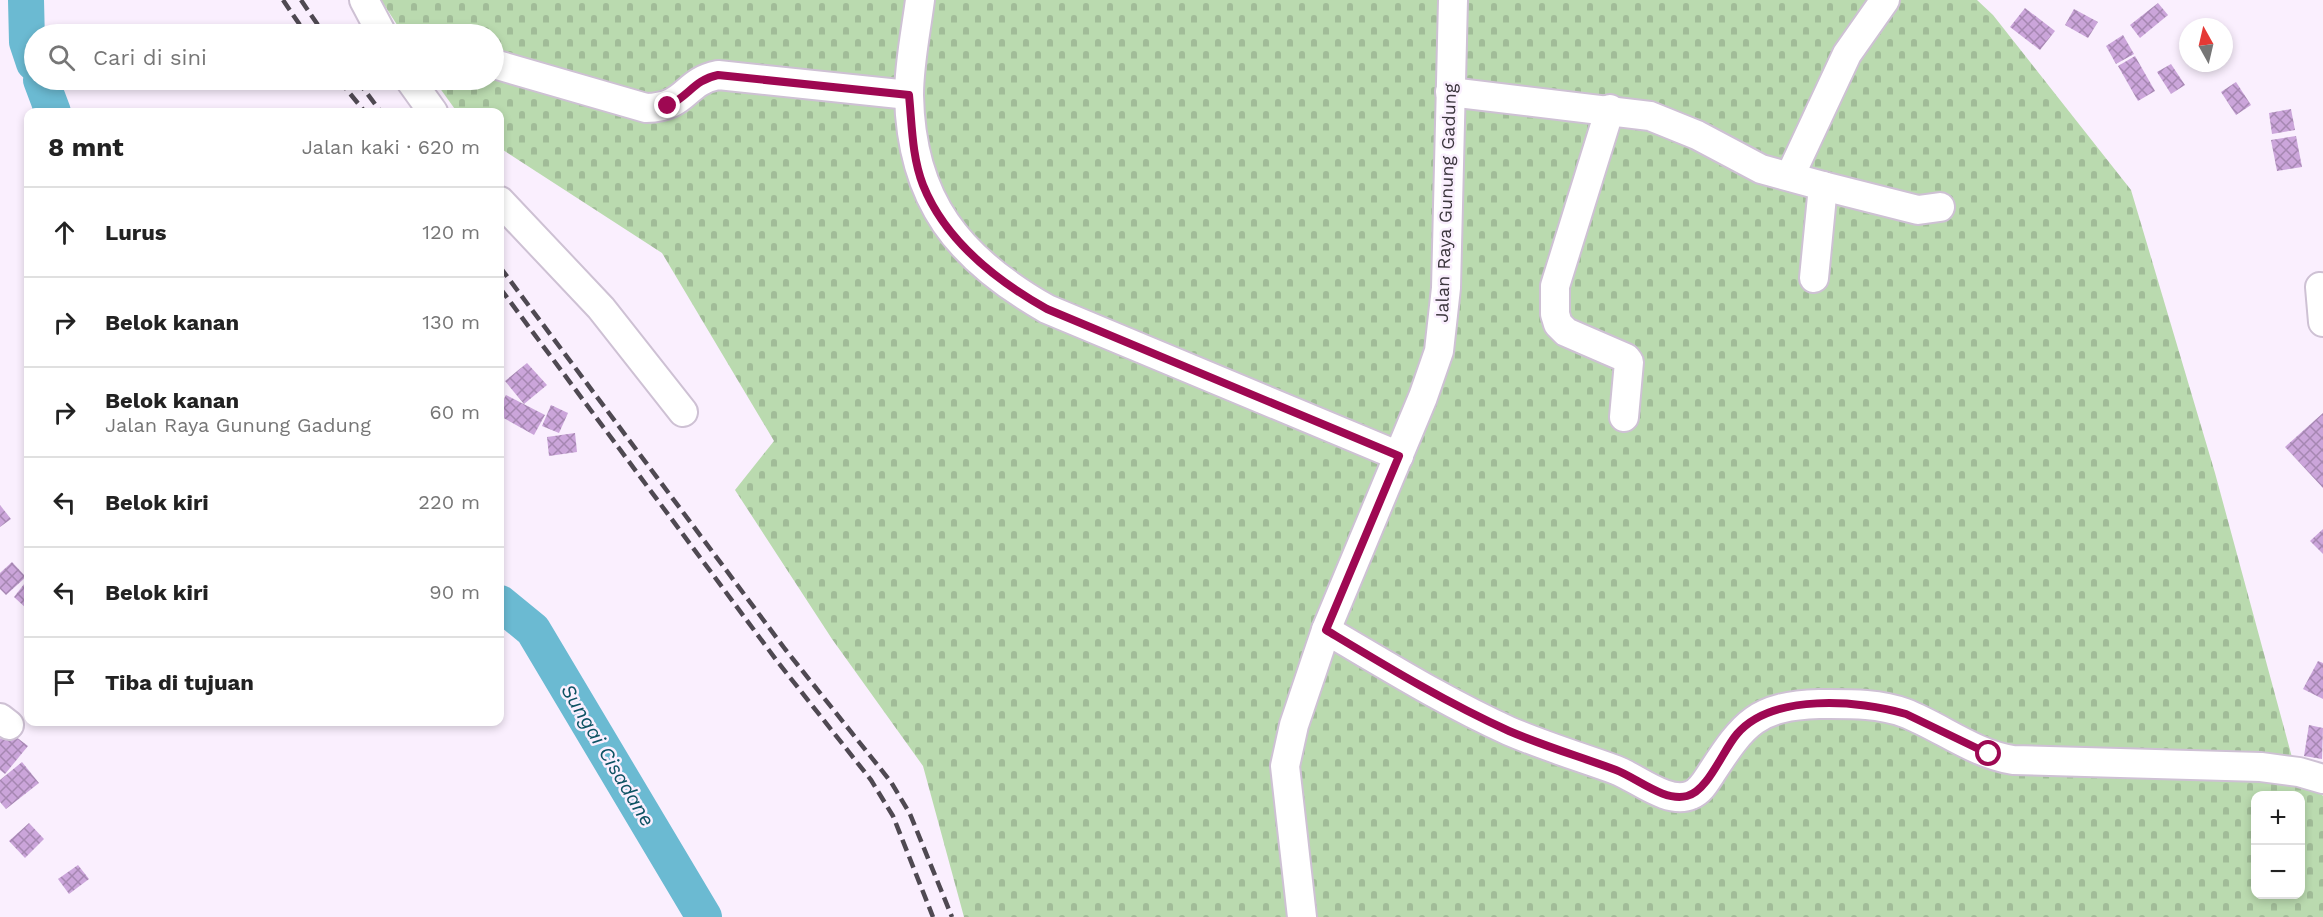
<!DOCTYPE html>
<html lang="id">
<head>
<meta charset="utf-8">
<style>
  :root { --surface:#fff; --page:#f6f6f6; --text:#222; --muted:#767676; --line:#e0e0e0 }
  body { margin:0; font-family:"Work Sans",sans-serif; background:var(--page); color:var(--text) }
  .controls { position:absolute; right:18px; bottom:18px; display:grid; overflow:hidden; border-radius:12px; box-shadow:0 3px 9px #0003 }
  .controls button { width:54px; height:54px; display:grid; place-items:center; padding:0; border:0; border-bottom:2px solid var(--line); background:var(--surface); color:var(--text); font:30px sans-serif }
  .compass { position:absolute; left:2179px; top:18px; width:54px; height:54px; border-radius:50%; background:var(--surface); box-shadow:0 3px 9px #0003; rotate:352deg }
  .stop { position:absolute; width:18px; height:18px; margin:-14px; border:4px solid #9e0852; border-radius:50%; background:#fff }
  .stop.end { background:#9e0852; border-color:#fff; box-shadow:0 2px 6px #0008 }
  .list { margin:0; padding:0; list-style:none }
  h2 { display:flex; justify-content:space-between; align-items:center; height:78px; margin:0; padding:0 24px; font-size:26px }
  h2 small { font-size:20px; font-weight:400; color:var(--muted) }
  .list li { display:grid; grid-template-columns:39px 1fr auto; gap:18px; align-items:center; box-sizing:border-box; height:90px; padding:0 24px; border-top:2px solid var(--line) }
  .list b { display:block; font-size:22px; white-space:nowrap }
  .list p { margin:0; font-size:20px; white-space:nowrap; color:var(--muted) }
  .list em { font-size:20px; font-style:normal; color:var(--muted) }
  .icon { flex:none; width:33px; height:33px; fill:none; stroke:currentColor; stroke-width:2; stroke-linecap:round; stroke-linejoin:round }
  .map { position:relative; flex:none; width:2323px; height:917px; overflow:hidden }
  .search { position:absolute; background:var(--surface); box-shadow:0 3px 9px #0003; left:24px; top:24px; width:480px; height:66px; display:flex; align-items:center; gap:15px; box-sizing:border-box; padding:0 21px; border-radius:33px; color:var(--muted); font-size:22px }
  .panel { position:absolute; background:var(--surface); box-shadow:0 3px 9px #0003; left:24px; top:108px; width:480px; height:618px; border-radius:12px }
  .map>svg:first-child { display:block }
  .cemetery { fill:url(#cemetery-stones); fill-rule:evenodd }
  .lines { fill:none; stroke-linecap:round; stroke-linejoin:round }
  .river { stroke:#6bbad2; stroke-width:36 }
  .building { fill:url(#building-cross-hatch) }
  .minor-casing { stroke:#cec1d4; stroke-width:32 }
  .minor { stroke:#fff; stroke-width:28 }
  .rail { stroke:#4f4952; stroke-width:4.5; stroke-dasharray:12 6; stroke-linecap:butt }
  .route { stroke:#9e0852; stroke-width:8 }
  .labels { text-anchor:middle; stroke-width:5; stroke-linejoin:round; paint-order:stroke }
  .street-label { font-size:18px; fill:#3c363e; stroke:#faeffe }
  .water-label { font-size:20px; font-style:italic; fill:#0d5263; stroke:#faeffe }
</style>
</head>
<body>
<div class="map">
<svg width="2323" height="917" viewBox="0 0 2323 917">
  <defs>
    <pattern id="cemetery-stones" width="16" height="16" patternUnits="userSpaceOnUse" patternTransform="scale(1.5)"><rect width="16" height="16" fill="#badaaf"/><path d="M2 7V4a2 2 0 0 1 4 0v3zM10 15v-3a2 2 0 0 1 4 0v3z" fill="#a1bc98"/></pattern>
    <pattern id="building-cross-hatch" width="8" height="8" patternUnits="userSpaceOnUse" patternTransform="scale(1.5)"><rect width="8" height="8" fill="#cba5da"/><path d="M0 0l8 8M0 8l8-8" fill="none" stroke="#a687b2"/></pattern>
  </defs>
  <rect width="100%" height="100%" fill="#faeffe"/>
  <!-- cemetery -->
  <path class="cemetery" d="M381,0H1977L1993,15L2131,190L2215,473L2293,761L2323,796V917H964L923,766L832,639L735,490L774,441L662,253L500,148V112H457L434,80H494V34H403ZM2256,796H2300V894H2256Z"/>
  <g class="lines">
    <!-- river -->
    <g class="river">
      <polyline points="26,0 27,42 34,63"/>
      <polyline points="41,80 53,112"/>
      <polyline points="500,603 533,630 704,917"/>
    </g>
  </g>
  <!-- building -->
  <g class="building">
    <polygon points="2158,3 2168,15 2140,38 2130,25"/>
    <polygon points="2025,8 2055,31 2040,50 2010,27"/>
    <polygon points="2074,9 2098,22 2088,38 2065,25"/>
    <polygon points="2123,35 2134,54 2116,64 2106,46"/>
    <polygon points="2135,56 2155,91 2138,101 2118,66"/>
    <polygon points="2171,64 2185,85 2171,94 2157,72"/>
    <polygon points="2236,82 2251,105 2236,115 2221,92"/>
    <polygon points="2291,109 2295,130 2272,134 2269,113"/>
    <polygon points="2296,136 2302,167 2277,171 2271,140"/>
    <polygon points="527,363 547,385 524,404 505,381"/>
    <polygon points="506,395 545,415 534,435 500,416 500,406"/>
    <polygon points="551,405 568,413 559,433 542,426"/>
    <polygon points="2323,413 2323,488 2285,447"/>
    <polygon points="575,433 577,452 549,456 547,437"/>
    <polygon points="0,505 11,519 0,527"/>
    <polygon points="2323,529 2323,554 2310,541"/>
    <polygon points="12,562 26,577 6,595 0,589 0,573"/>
    <polygon points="28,579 28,610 14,597"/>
    <polygon points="2318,661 2323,663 2323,699 2303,689"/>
    <polygon points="2309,725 2323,728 2322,759 2304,756"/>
    <polygon points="7,730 28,746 5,774 0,770 0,739"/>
    <polygon points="22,762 39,783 6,809 0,802 0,780"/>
    <polygon points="29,823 44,839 25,858 9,841"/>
    <polygon points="78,865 89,879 69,894 58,879"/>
  </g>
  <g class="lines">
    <defs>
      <g id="minor">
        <polyline points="364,0 382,34"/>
        <path d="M920,0C916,31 909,64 909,95C911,201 959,259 1047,309L1399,456"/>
        <path d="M494,64L646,108C688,107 683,82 718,75L909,95"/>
        <polyline points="410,80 433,112"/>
        <polyline points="1450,92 1650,116 1697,135 1761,169 1823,186 1814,278"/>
        <polyline points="1610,109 1555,286 1555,314 1558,324 1566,332 1626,358 1629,362 1624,417"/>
        <polyline points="1790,176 1847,54 1885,0"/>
        <polyline points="1823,186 1918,210 1940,207"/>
        <polyline points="500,201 601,308 683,412"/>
        <polyline points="2320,287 2323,322"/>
        <path d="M1326,630C1386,665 1445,702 1509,731C1544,746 1580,757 1616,770C1637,778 1668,805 1691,795C1701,791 1706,781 1712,772C1744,723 1757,706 1819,704C1848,704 1878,703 1905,713C1941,727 1974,754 2013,760L2261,767L2299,772L2323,779"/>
        <polyline points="0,718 9,725"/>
        <polyline points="1302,917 1285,766 1294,725 1326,630 1423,397 1439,351 1446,288 1453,0"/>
      </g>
    </defs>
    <!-- minor casing -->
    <use href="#minor" class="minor-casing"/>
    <!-- minor -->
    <use href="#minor" class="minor"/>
    <!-- rail -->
    <g class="rail">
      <polyline points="283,0 306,34"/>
      <polyline points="301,0 324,34"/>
      <polyline points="339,80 365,112"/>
      <polyline points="357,80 381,112"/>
      <polyline points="500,267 785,649 891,782 910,814 952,917"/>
      <polyline points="500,288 777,661 871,780 893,816 933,917"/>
    </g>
  </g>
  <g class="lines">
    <!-- route -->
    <path class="route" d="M668,106C689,96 694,80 718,75L909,95C912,125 912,157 923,185C945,240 997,281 1047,309L1399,456L1326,630C1386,666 1445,702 1509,731C1544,746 1581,757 1616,770C1637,778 1664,802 1687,796C1708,791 1723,750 1737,734C1772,693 1859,700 1906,714L1989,754"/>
  </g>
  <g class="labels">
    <!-- street labels -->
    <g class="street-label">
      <text transform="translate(1446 203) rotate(-88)" y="6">Jalan Raya Gunung Gadung</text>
    </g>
    <!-- water labels -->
    <g class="water-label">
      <text transform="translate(608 755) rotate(59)" y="7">Sungai Cisadane</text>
    </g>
  </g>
</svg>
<div class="controls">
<button>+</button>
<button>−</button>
</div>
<svg class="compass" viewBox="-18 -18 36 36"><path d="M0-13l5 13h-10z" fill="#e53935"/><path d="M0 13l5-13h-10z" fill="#767676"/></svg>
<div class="stop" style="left:1989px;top:754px"></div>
<div class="stop end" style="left:668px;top:106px"></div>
<div class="search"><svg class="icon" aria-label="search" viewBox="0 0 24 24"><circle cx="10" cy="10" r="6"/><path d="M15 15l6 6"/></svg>Cari di sini</div>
<section class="panel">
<h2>8 mnt<small>Jalan kaki · 620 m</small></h2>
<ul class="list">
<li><svg class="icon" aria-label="ahead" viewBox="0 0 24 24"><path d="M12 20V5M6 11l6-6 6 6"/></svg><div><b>Lurus</b></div><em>120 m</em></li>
<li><svg class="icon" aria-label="right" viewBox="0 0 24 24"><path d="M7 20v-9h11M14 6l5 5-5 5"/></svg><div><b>Belok kanan</b></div><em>130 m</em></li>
<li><svg class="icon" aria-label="right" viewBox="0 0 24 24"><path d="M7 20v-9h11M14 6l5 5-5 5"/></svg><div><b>Belok kanan</b><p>Jalan Raya Gunung Gadung</p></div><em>60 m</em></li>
<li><svg class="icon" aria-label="left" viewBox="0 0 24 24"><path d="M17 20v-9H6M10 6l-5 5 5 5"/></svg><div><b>Belok kiri</b></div><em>220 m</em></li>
<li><svg class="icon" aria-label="left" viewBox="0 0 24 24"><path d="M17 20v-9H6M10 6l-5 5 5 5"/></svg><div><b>Belok kiri</b></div><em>90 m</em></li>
<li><svg class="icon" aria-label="arrive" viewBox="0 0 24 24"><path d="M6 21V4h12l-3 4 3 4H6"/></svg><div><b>Tiba di tujuan</b></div></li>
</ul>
</section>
</div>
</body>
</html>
